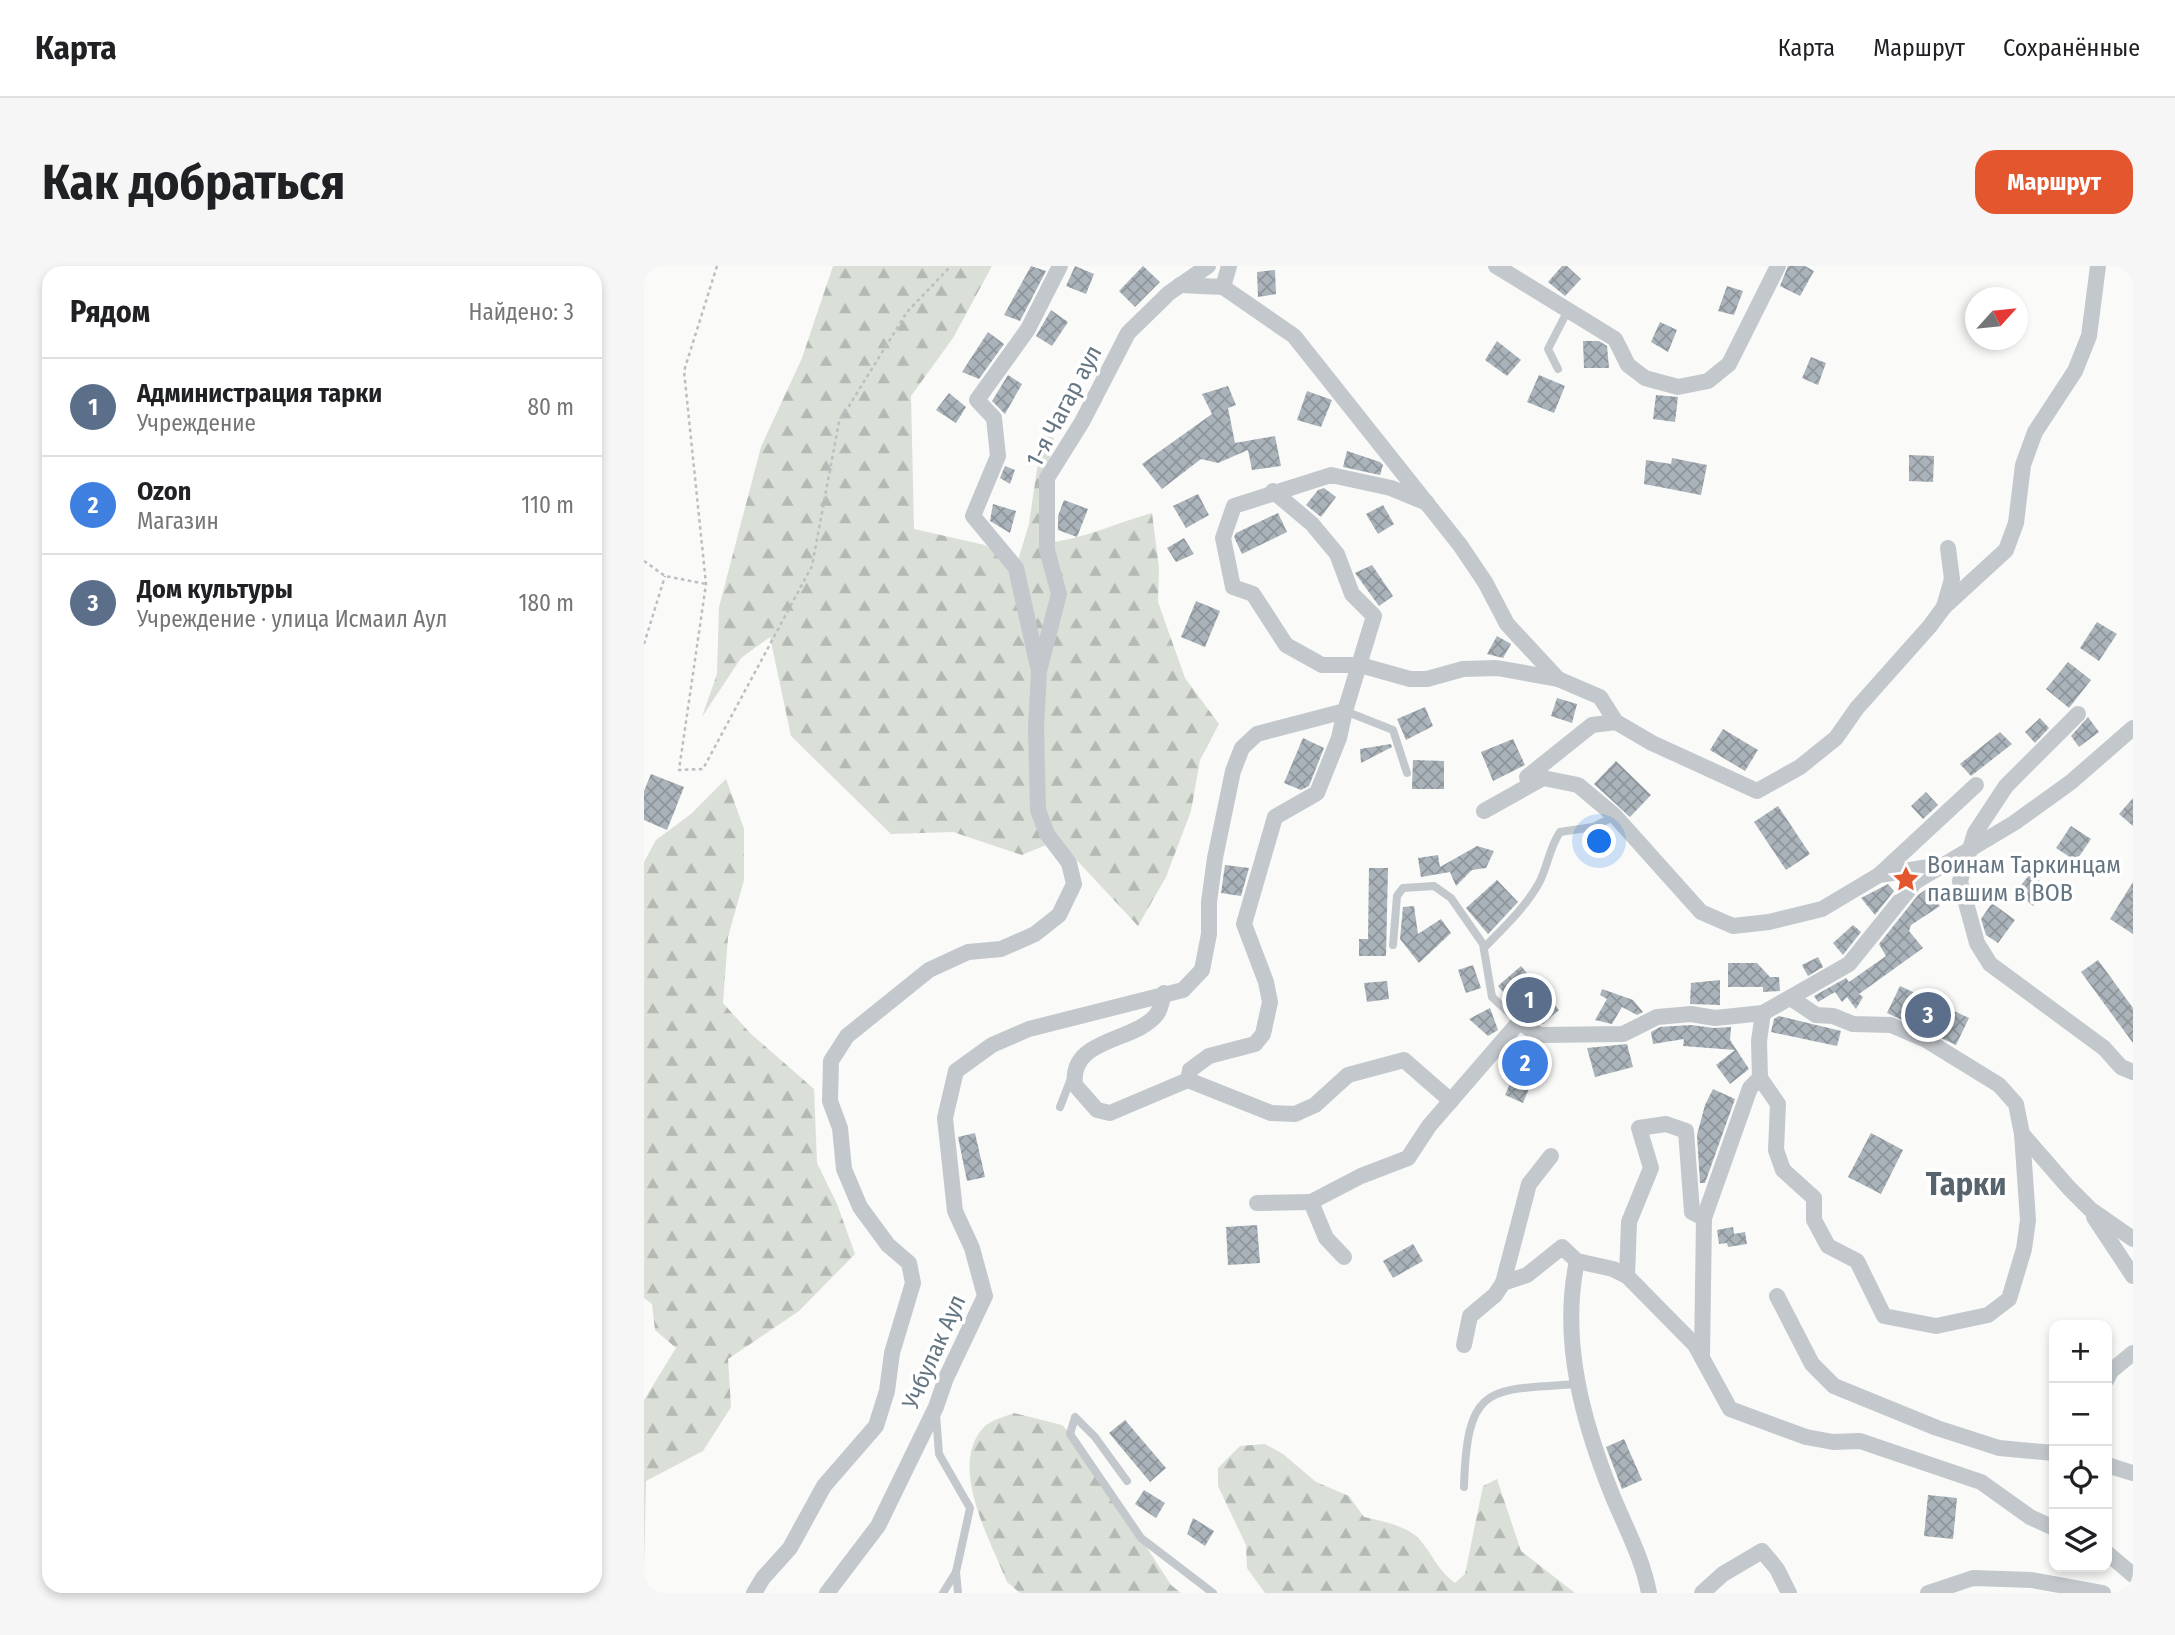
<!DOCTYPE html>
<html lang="ru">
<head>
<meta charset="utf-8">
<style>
  :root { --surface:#fff; --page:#f6f6f6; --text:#202124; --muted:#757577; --line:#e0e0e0; --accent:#e4572e }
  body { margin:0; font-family:"Fira Sans Condensed",sans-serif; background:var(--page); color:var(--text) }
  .controls { position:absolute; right:21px; bottom:21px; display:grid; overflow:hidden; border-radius:14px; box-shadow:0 4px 10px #0003 }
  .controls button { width:63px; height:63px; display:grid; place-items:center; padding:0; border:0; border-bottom:2px solid var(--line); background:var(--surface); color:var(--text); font:35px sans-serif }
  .compass { position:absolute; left:1321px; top:21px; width:63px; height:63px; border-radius:50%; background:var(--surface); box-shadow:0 4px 10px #0003; rotate:63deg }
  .you { position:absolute; left:956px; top:576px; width:24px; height:24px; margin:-18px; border:5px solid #fff; border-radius:50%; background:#1a73e8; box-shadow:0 0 0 10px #1a73e833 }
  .badge { display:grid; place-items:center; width:46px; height:46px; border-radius:50%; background:var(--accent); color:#fff; font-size:23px; font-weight:700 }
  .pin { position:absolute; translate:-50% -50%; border:4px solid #fff; box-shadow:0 2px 7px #0006 }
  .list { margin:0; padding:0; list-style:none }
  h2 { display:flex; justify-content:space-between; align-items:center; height:91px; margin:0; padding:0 28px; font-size:30px }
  h2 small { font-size:23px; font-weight:400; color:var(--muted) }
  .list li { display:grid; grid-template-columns:46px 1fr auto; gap:21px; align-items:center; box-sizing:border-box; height:98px; padding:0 28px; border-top:2px solid var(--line) }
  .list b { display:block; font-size:26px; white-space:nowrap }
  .list p { margin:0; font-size:23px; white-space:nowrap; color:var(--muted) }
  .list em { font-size:23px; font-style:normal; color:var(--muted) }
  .icon { flex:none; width:38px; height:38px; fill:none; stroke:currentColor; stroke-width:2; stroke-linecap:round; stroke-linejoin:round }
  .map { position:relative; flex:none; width:1489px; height:1327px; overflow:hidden; border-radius:21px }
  header { display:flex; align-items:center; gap:42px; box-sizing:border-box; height:98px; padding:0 35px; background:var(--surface); border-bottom:2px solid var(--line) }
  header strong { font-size:33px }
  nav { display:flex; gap:38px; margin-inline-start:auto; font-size:24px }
  .intro { display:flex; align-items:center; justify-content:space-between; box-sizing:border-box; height:168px; padding:0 42px }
  h1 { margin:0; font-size:49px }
  .button { padding:18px 32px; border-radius:21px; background:var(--accent); color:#fff; font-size:24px; font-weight:700 }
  main { display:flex; gap:42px; padding:0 42px }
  aside { flex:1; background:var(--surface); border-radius:21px; box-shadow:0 4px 10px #0003 }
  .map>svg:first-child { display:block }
  .forest { fill:url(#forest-firs) }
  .building { fill:url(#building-cross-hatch) }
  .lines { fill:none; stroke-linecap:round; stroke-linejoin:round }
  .path { stroke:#bbbfc2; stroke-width:2.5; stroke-dasharray:3.5 3.5; stroke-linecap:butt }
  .service { stroke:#c3c8cc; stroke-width:8 }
  .minor { stroke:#c3c8cc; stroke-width:16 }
  .labels { text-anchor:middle; stroke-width:7; stroke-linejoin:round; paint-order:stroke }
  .street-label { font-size:24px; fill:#657683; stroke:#fff }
  .poi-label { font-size:24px; fill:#657683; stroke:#fff; text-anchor:start }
  .district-label { font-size:32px; font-weight:bold; fill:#57646e; stroke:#fff }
</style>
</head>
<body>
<header>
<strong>Карта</strong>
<nav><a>Карта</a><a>Маршрут</a><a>Сохранённые</a></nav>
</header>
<div class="intro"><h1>Как добраться</h1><a class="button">Маршрут</a></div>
<main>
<aside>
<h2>Рядом<small>Найдено: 3</small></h2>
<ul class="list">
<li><span class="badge" style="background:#5c6f8a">1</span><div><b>Администрация тарки</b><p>Учреждение</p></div><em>80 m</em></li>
<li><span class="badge" style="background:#3f7fe0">2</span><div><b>Ozon</b><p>Магазин</p></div><em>110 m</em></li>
<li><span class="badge" style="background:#5c6f8a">3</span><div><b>Дом культуры</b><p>Учреждение · улица Исмаил Аул</p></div><em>180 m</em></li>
</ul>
</aside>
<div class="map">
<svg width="1489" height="1327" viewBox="0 0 1489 1327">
  <defs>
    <pattern id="forest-firs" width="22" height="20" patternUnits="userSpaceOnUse" patternTransform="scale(1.75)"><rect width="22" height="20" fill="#dadfd7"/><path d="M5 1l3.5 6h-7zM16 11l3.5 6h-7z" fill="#b4b9b4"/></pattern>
    <pattern id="building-cross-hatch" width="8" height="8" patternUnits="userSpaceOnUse" patternTransform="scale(1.75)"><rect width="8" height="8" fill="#aab3b9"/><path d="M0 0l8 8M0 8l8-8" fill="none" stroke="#8e969c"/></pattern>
  </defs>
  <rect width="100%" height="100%" fill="#fafaf8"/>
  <!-- forest -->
  <g class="forest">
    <path d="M189,0H348L309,72L267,130L270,263L341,279L372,301L385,258L398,169L410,172L400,222L403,277C439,273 473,257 508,247L515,302L514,336L541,412L575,458L556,494L547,545L522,611L494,660L414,574L378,589L309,566L247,568L147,470L126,371L97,392L58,451L73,408L75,341L117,181L158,92Z"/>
    <polygon points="82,513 100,563 100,614 84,671 79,737 106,767 170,823 173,897 193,938 211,988 155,1045 84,1093 87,1141 59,1185 2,1215 0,1306 0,1134 32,1082 11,1064 8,1038 0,1032 0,596 12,574 47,548"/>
    <path d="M370,1147L418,1159L436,1178L527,1319L537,1327H376L363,1316C347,1275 303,1200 340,1161C347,1154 360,1151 370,1147Z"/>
    <path d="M621,1178L639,1188L672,1216L705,1230L720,1251C738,1255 764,1260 776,1274C789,1289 794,1305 811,1317L821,1308L839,1220L853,1213L877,1285L931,1327H621L603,1302L602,1279L574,1220V1202L596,1180Z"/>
  </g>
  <!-- building -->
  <g class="building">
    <polygon points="387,0 402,5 376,55 360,49"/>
    <polygon points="431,0 450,8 442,28 422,20"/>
    <polygon points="499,0 516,16 491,41 475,25"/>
    <polygon points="918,0 923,0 937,13 921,30 904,16"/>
    <polygon points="1144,0 1161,0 1170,5 1156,30 1136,20"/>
    <polygon points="631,4 632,28 614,31 613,6"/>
    <polygon points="1083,20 1099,25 1090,49 1074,45"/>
    <polygon points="407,44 424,56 408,80 392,70"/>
    <polygon points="1016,56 1033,64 1024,86 1007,76"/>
    <polygon points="344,66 360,78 335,113 318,106"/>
    <polygon points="853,75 877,94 863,110 841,94"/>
    <polygon points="939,75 955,75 963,80 965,102 940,102"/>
    <polygon points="1167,91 1182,97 1174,119 1158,112"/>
    <polygon points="364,109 378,118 361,148 348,135"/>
    <polygon points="895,109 921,120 910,147 883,136"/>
    <polygon points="584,120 592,139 584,142 591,177 631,170 637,200 608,204 604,184 574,197 557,193 518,223 498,198 568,148 558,128"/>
    <polygon points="663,125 688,134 677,161 653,154"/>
    <polygon points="305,127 322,141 312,157 292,144"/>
    <polygon points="1012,129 1034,131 1031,156 1009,153"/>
    <polygon points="703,185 736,196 739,199 736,209 699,201"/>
    <polygon points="1265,189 1290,190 1289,216 1265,215"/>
    <polygon points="1028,192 1063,199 1057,229 1000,218 1002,194 1027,198"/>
    <polygon points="361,200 371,204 366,218 356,212"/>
    <polygon points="680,222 692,231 677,251 662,239 674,224"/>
    <polygon points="554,228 565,249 542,262 529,240"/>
    <polygon points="420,234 444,243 433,271 414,264 414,250"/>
    <polygon points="349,238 372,245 366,267 346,255"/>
    <polygon points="739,239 750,258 734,268 722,248"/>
    <polygon points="634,247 643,266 598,288 590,271 592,267"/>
    <polygon points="540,272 550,288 532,296 523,282"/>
    <polygon points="728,299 749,330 735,340 711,307"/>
    <polygon points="552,335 576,345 561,381 537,371"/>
    <polygon points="1453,356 1473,368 1455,395 1436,382"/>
    <polygon points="853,370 867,378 859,392 843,388"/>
    <polygon points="1424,396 1447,414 1425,442 1402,423"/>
    <polygon points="913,432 933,438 928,457 907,450"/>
    <polygon points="781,441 789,460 762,474 753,453"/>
    <polygon points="1444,451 1455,466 1435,481 1427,470"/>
    <polygon points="1396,452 1405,462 1391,477 1381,466"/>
    <polygon points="1079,463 1114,484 1101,505 1066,484"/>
    <polygon points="1356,466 1368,478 1327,510 1316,498"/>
    <polygon points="659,472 680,482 665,520 657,524 640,517"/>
    <polygon points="869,473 881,499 849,515 837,486"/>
    <polygon points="747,478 748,481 717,497 716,483"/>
    <polygon points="769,494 800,495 800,523 768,523"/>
    <polygon points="972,495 1007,529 986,551 950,518"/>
    <polygon points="7,508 40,521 23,564 0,554 0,525"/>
    <polygon points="1282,526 1294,539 1279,553 1267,540"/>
    <polygon points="1489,532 1489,560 1475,548"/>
    <polygon points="1134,540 1166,588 1142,604 1110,556"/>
    <polygon points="1427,560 1447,573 1432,595 1412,582"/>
    <polygon points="833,580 850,585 842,602 828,604 812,620 806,606 777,611 774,592 794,589 796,601"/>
    <polygon points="581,599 605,602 597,630 577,627"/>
    <polygon points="725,602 744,602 742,690 715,690 715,673 724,673"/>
    <polygon points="1387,607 1404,622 1389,640 1372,625"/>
    <polygon points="853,614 874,636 844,668 822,642"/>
    <polygon points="1489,616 1489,668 1466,653"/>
    <polygon points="1244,618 1250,625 1231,649 1217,632"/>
    <polygon points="1284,622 1296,640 1267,659 1265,665 1279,682 1215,728 1219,731 1212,743 1203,731 1198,736 1191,726 1174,736 1170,730 1202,712 1205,716 1242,690 1235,678 1274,629"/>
    <polygon points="1348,637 1371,654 1354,677 1342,669 1337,653"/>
    <polygon points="770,640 774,668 797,653 807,667 775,697 756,673 759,641"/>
    <polygon points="1209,659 1217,666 1199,689 1189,677"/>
    <polygon points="1174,691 1179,701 1164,710 1158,699"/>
    <polygon points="1454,694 1489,742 1489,777 1437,706"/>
    <polygon points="1084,697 1113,697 1126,711 1135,711 1136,725 1119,726 1119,721 1084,721"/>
    <polygon points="829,699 837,722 822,727 814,704"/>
    <polygon points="877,700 915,744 899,758 876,746 854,720"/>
    <polygon points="1076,714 1076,739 1046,738 1047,717"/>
    <polygon points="743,715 745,733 723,736 720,717"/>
    <polygon points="1256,720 1325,752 1312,779 1243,747"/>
    <polygon points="958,723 989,734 999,746 993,749 978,741 968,758 951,754 963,733 956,729"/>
    <polygon points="846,742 854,764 844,770 825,753"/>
    <polygon points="1135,750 1197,765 1193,780 1127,766 1130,753"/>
    <polygon points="1047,759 1070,762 1087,761 1086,774 1105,803 1086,818 1072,799 1091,784 1039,780 1040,773 1009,778 1007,766 1016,761"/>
    <polygon points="983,778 989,801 951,811 943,782"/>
    <polygon points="868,780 897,794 879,837 861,829 874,799 858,792"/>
    <polygon points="1069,823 1091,833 1061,917 1056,917 1053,869 1061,839"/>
    <polygon points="331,867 341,911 323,915 314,871"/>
    <polygon points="1227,867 1259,884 1237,928 1204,911"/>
    <polygon points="613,959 616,997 584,999 582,961"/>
    <polygon points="1089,961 1090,968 1101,966 1103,978 1084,981 1083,977 1075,978 1073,964"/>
    <polygon points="769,978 779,995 749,1012 739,995"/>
    <polygon points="481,1154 522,1202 506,1216 465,1167"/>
    <polygon points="980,1173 998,1214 978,1223 962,1181"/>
    <polygon points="500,1224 521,1237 512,1252 491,1238"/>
    <polygon points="1284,1229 1313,1232 1309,1273 1280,1270"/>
    <polygon points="549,1252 570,1265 561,1280 543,1268"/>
  </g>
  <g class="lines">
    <!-- path -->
    <g class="path">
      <polyline points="73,0 40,105 62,318 35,504 59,503 168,300 195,156 263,46 307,0"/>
      <polyline points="0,295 21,310 62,318"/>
      <polyline points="0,378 21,310"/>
    </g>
    <!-- service -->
    <g class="service">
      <polyline points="914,103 904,83 924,44"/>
      <polyline points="701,445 749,464 763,507"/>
      <polyline points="749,679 753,630 759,622 790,620 807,632 839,678 848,731 875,756"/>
      <path d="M840,682C860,661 881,642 895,617C904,600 905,582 916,566L949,561L971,550"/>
      <polyline points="416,841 428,810"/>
      <polyline points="292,1148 295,1188 326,1242 312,1306 299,1327"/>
      <polyline points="483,1215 451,1171 431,1151 426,1168 497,1272 569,1327"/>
      <path d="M820,1221C823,1117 844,1124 934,1118"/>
      <polyline points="312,1306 314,1327"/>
    </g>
    <!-- minor -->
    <g class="minor">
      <polyline points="852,0 971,73 984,99 1001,112 1034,121 1064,115 1085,98 1134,0"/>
      <polyline points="536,19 579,21 585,0"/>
      <polyline points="579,21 650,70 816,279 841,316 863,358 914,413"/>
      <polyline points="783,237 747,222 687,209 590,240 579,272 589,321 609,328 642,379 678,399 716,399 766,413 783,413 819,403 853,402 914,413 956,431 972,456 1008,477 1113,525 1156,501 1192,472 1213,442 1286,360 1300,341 1308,313 1304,282"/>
      <polyline points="1300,341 1362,284 1372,257 1379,199 1391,166 1431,105 1445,70 1454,0"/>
      <polyline points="394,401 372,302 329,250 354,190 350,152 333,134 384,63 416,0"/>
      <polyline points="1434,448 1362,520 1331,567 1316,615 1333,677 1346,698 1460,782 1477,801 1489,806"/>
      <polyline points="883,511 948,459 972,456"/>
      <polyline points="840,545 899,512 934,519 971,550 1057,646 1089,660 1125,656 1178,643 1235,609 1291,600"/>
      <polyline points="1235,609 1332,519"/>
      <path d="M520,727C518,734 517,742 513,748C491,777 425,771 431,819L453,844L466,847L544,814"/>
      <polyline points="1148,733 1172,749 1189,750 1209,758 1247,759 1282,774 1355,819 1372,838 1378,868 1425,922 1446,943 1489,973"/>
      <polyline points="1116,812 1134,838 1132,884 1139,904 1170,932 1170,954 1184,980 1213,995 1240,1050 1292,1060 1344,1049 1365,1033 1380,983 1384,954 1378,868"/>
      <polyline points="544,814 546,804 565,790 611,778 619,768 626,736 622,716 600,658 631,551 673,527 695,472 701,445"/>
      <polyline points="544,814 627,847 651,848 671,839 704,809 760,794 807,835"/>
      <polyline points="613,937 667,936"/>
      <polyline points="1450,951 1489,1010"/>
      <polyline points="700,991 682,972 667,936 717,910 764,892 785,860 875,756 895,769 979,768 1013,751 1047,748 1071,752 1119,747 1205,698 1271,616 1370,557 1427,516 1489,462"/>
      <path d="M933,995C916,1075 939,1157 969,1231C982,1262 999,1294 1005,1327"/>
      <polyline points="983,1010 985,956 1007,902 995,862 1022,858 1042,865 1048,946 1060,952"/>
      <polyline points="859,1017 885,918 907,890"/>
      <polyline points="1133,1030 1168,1098 1190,1120 1293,1162 1355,1182 1410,1187"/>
      <polyline points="820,1079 826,1050 851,1029 859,1017 883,1009 918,981 933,995 969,1003 983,1010 1051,1079 1086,1143 1162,1171 1189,1176 1216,1175 1337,1216 1386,1251 1410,1262"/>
      <polyline points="1058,1091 1060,952 1106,822 1116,812 1115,775 1119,747"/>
      <polyline points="1463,1113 1467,1105 1489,1087"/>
      <polyline points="1463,1199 1489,1207"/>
      <polyline points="1463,1287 1489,1309"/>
      <polyline points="110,1327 119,1312 146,1282 180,1220 232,1160 243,1125 248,1087 269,1017 265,997 244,979 216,941 200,903 196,862 186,835 187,795 203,770 285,704 324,686 357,683 391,668 415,649 430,618 425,597 403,568 394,544 392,461 395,405 415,328 403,284 403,212 438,156 484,67 525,27 564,0"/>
      <polyline points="183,1327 234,1260 292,1141 302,1112 341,1030 328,982 311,945 301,852 312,805 348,779 385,763 539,724 558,704 565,668 565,636 571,592 589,505 598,482 613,468 701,445 730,350 708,328 693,288 668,258 629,225"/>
      <polyline points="1058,1327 1079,1308 1118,1285 1133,1303 1145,1327"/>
      <polyline points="1284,1327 1329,1312 1388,1314 1459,1327"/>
    </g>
  </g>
  <!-- icons -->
  <defs>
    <symbol id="sight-bare" viewBox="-9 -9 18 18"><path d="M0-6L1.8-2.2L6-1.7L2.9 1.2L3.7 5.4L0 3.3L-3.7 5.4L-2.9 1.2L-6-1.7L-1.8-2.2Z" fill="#e4572e" stroke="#fff" stroke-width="2.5" paint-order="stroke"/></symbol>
  </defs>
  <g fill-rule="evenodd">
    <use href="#sight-bare" x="1243" y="594" width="38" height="38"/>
  </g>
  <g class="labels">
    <!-- street labels -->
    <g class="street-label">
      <text transform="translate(420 140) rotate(-62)" y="8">1-я Чагар аул</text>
      <text transform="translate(290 1086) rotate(-66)" y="8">Учбулак Аул</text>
    </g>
    <!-- poi labels -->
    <g class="poi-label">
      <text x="1283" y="607">Воинам Таркинцам<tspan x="1283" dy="28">павшим в ВОВ</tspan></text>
    </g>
    <!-- district labels -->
    <g class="district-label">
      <text x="1322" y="929">Тарки</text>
    </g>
  </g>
</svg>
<div class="controls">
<button>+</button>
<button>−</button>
<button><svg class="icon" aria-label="locate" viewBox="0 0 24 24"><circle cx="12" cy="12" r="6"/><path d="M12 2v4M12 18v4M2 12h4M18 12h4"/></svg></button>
<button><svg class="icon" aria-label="layers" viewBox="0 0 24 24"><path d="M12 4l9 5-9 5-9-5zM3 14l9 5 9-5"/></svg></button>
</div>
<svg class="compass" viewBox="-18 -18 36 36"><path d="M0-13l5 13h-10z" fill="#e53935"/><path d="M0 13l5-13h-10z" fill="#757577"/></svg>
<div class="you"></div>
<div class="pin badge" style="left:885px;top:734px;background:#5c6f8a">1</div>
<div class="pin badge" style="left:881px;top:797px;background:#3f7fe0">2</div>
<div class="pin badge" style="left:1284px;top:749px;background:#5c6f8a">3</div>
</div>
</main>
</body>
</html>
